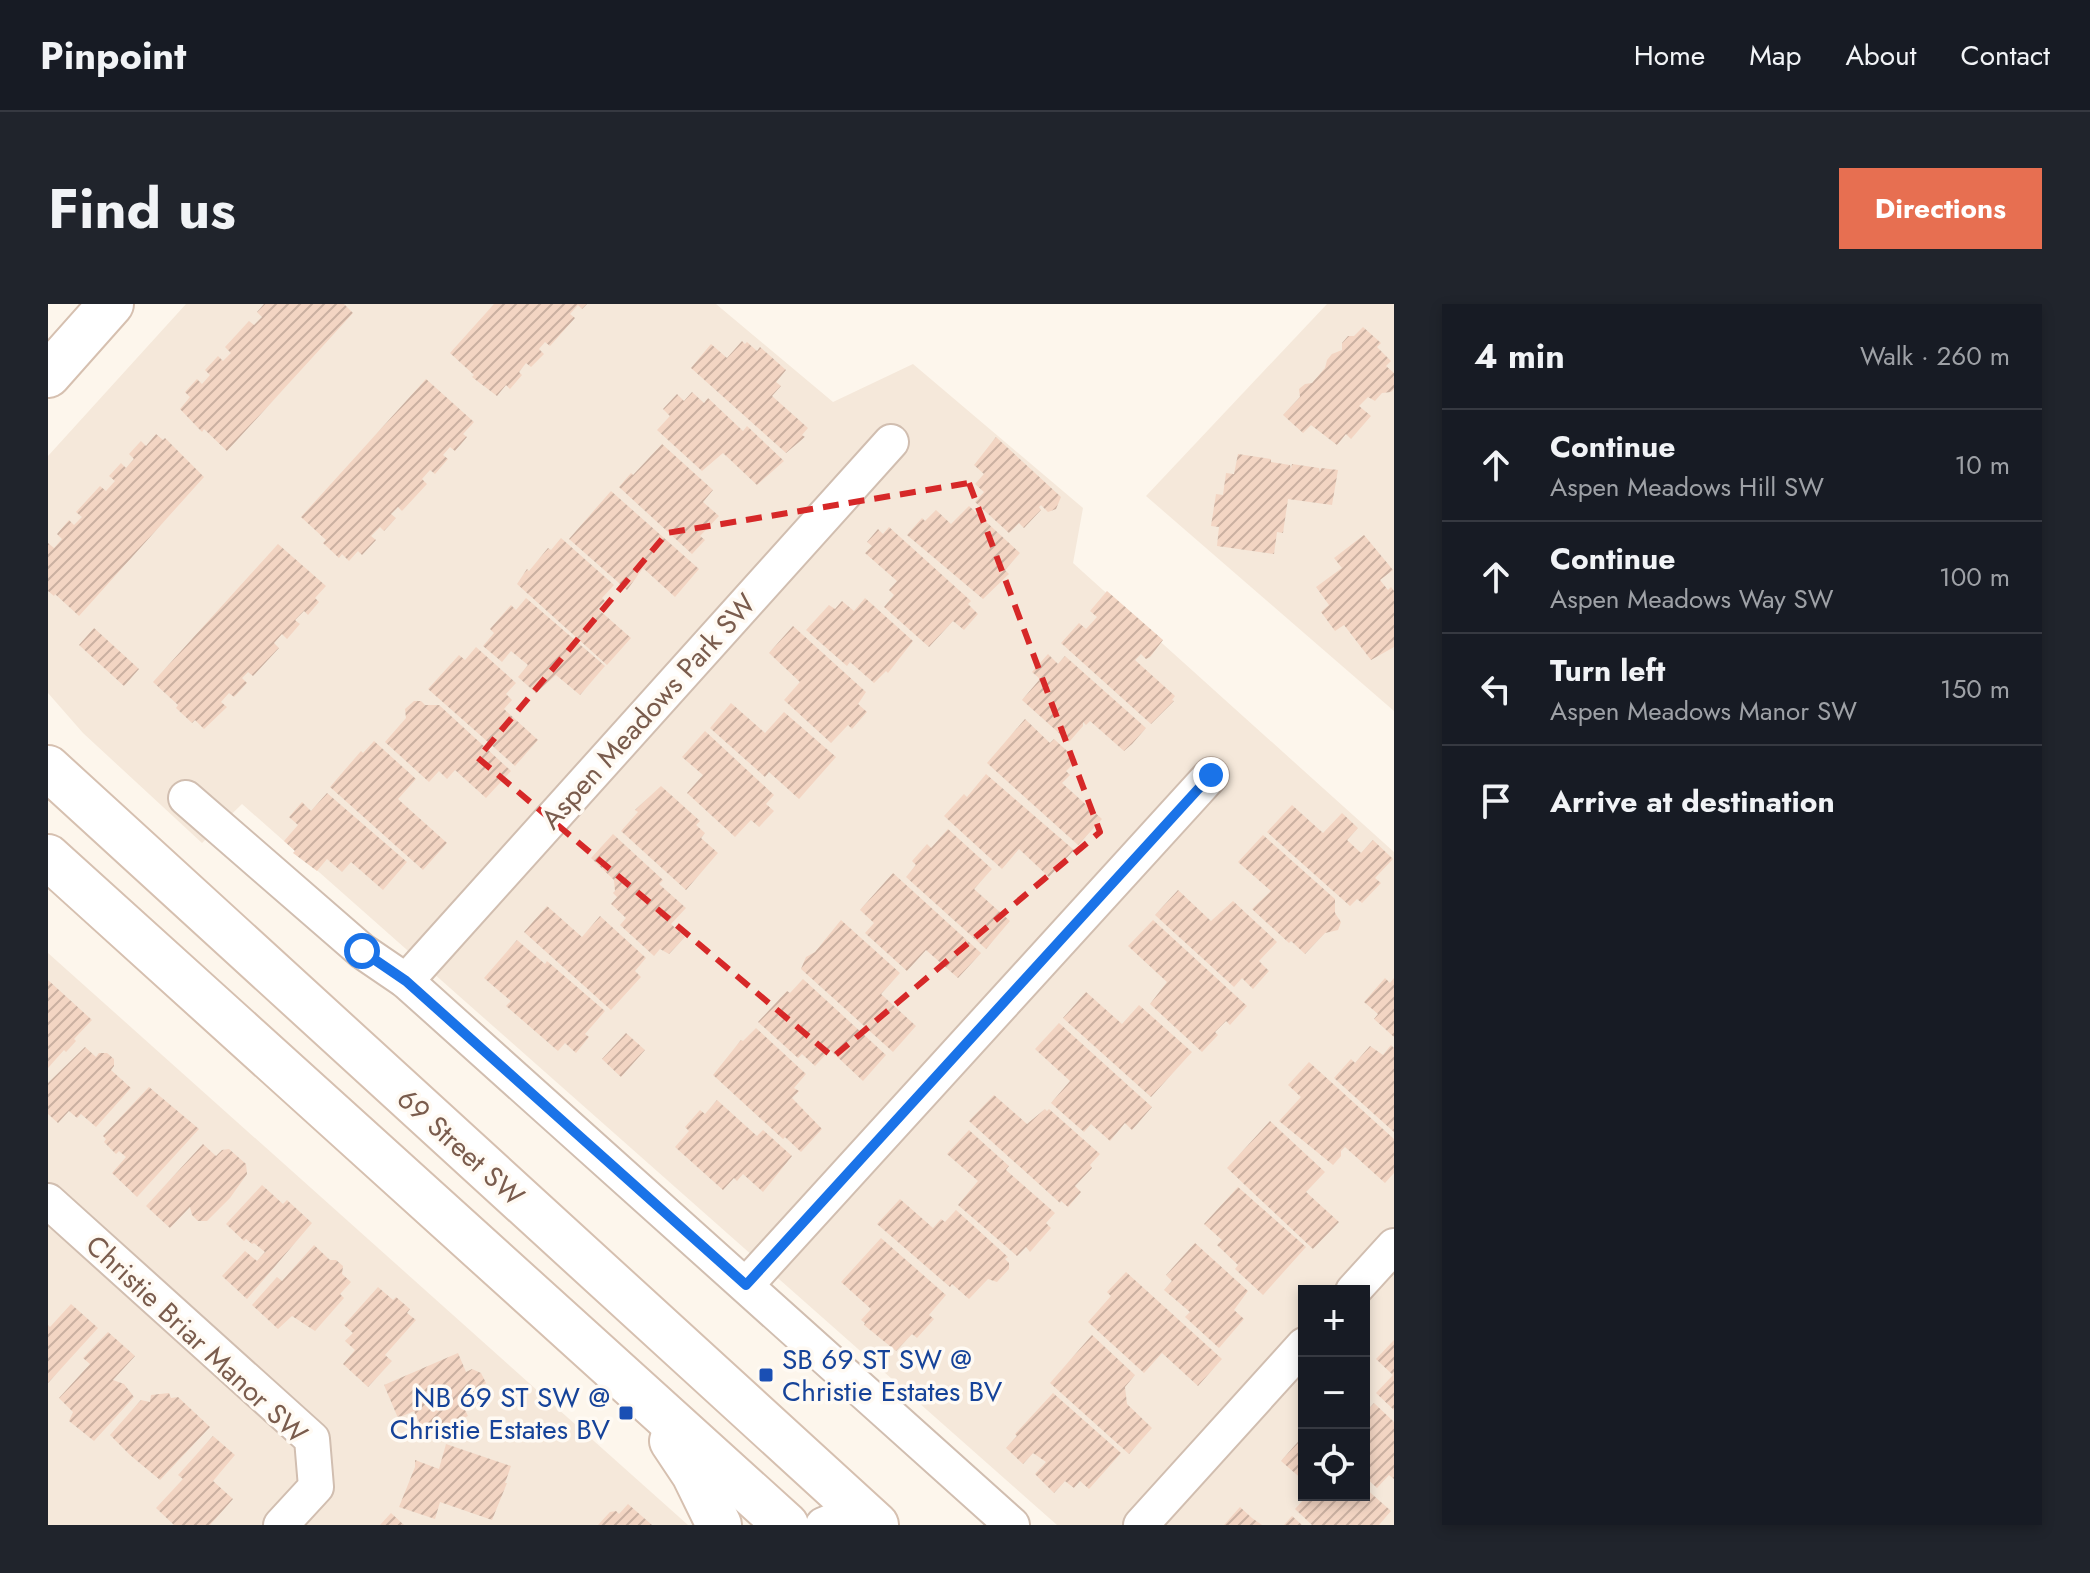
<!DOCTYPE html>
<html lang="en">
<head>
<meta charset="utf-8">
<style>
  :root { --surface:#171b24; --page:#20242c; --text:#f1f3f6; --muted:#9ea1a6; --line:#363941; --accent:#e76f51 }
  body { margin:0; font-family:Jost,sans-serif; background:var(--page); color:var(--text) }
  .controls { position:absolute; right:24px; bottom:24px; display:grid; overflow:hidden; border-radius:0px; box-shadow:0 4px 12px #0003 }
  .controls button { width:72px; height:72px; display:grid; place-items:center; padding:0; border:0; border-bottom:2px solid var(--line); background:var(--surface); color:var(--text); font:40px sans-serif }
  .stop { position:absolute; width:24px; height:24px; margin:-18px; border:6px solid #1a73e8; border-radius:50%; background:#fff }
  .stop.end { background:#1a73e8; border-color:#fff; box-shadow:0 2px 8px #0008 }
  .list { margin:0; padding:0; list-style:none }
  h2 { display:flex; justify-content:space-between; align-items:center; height:104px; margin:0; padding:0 32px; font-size:34px }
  h2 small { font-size:26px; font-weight:400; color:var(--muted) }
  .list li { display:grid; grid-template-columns:52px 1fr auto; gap:24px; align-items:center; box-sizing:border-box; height:112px; padding:0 32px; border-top:2px solid var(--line) }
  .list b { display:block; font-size:30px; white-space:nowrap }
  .list p { margin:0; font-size:26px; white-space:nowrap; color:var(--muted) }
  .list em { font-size:26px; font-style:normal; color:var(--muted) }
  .icon { flex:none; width:44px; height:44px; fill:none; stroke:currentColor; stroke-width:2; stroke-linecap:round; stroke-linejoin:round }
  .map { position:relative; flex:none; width:1346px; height:1221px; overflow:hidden; border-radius:0px }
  header { display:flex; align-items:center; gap:48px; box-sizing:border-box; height:112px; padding:0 40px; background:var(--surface); border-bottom:2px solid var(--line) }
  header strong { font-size:38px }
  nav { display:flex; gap:44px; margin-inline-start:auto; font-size:28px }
  .intro { display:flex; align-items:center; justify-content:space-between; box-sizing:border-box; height:192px; padding:0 48px }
  h1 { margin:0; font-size:56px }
  .button { padding:20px 36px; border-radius:0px; background:var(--accent); color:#fff; font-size:28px; font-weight:700 }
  main { display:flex; gap:48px; padding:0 48px }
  aside { flex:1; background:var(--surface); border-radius:0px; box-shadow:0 4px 12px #0003 }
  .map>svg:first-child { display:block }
  .residential { fill:#f5e8da; fill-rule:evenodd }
  .building { fill:url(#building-hatch) }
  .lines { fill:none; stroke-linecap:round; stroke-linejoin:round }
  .minor-casing { stroke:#d1beb0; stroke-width:38 }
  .secondary-casing { stroke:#d6c0b0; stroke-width:48 }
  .minor { stroke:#fff; stroke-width:34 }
  .secondary { stroke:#fff; stroke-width:44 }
  .route { stroke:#1a73e8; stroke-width:10 }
  .marked { fill:none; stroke:#d62828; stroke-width:6; stroke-dasharray:16 10; stroke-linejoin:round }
  .transit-dot { fill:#1a4fb4; stroke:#fffaf3; stroke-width:3 }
  .labels { text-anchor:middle; stroke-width:7; stroke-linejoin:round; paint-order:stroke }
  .street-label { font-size:28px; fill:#7a5c4d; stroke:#fffaf3 }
  .transit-label { font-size:28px; fill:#164399; stroke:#fffaf3; text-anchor:start }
</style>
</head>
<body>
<header>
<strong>Pinpoint</strong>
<nav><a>Home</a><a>Map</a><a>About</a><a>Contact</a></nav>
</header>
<div class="intro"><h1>Find us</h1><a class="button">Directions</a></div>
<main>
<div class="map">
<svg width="1346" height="1221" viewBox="0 0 1346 1221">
  <defs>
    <pattern id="building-hatch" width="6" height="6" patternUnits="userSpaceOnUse" patternTransform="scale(2)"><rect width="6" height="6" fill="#f3d5c3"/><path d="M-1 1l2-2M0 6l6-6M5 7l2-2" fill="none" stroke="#cab0a1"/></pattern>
  </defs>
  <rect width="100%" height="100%" fill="#fdf6ec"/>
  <!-- residential -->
  <g class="residential">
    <path d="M138,0H668L785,98L865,60L1035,204L1025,259L1346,548V1221H1009L194,500L154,539L35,429L0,389V152ZM1256,987H1316V1191H1256Z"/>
    <polygon points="1279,0 1346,0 1346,407 1098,192"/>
    <polygon points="0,649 640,1221 0,1221"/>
  </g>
  <!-- building -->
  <g class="building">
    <polygon points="216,0 296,0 305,9 179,147 156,125 154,128 132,105 142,93 137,88 149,75 154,80 162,71 157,66 170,52 175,57 183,49 177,43 201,17 206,21 214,13 209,8"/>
    <polygon points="446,0 539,0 534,5 530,1 522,10 527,14 502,42 497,38 491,45 496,50 483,63 478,59 471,68 474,71 462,85 458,81 449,92 424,73 426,71 402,49"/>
    <polygon points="1315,23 1333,39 1329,43 1343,57 1338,62 1346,69 1346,85 1343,88 1334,89 1327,97 1320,93 1311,102 1323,112 1303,135 1298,130 1289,141 1263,121 1255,129 1235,111 1252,93 1251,85 1257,80 1264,79 1277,64 1279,56 1284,50 1294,46 1294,39 1300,32 1306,32"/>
    <polygon points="694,37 697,40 699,38 709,47 712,43 738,66 728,78 733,82 724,92 760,124 754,131 757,133 738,149 643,64 663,40 679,54"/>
    <polygon points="378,75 426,118 415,130 419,133 407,147 402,143 395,151 400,155 387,170 382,166 374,175 379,180 354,207 350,203 343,210 348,214 336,227 332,223 323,232 328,236 314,251 310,247 301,257 294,250 291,254 275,239 278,236 253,213"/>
    <polygon points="644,88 656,99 660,94 695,127 699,122 736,157 709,181 675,149 654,167 609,126 622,112 615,105 629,90 636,97"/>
    <polygon points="108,130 115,136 117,134 156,173 31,312 7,290 6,292 0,287 0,239 6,244 14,235 9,230 21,216 26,221 34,213 28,208 52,182 58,187 67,177 61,172 73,159 78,164 86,155 81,150 93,137 98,142"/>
    <polygon points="948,133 1013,193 1008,205 1000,208 993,201 991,203 993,206 976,224 971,219 961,229 927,198 936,188 927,180 936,170 926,161"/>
    <polygon points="614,140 665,186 655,198 671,212 652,232 657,236 644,250 571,183 583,169 585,171"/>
    <polygon points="1190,150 1223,155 1223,158 1242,161 1243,165 1244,160 1271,164 1272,169 1273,164 1290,166 1284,201 1240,195 1235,229 1229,228 1226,250 1169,242 1171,223 1163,222 1168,190 1175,191 1178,169 1186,170"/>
    <polygon points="563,187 651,265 627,293 595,264 579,286 521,235"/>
    <polygon points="921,202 972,249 957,266 961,270 935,295 859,231 874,214 877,217 888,206 903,220"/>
    <polygon points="841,223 923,297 920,300 930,310 916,326 905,317 881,343 836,303 846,291 841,286 849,277 817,249 824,242 819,238 830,225 835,230"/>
    <polygon points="1316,231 1345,266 1332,276 1340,286 1343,283 1346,287 1346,343 1323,356 1296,321 1287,327 1273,308 1281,301 1268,283 1294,264 1286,254"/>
    <polygon points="513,234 566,281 554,294 557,297 550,305 583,334 559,361 469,280 479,265 481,267 500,244 503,246"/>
    <polygon points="230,240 278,282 267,294 271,298 260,311 256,307 247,316 252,320 239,335 234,330 226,339 231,344 205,372 200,368 194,374 199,379 186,393 181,389 173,398 179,403 156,425 147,416 144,419 128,404 130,401 105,378"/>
    <polygon points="1059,287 1115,336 1102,353 1098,355 1093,350 1087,356 1127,392 1124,396 1126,397 1103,420 1013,339 1031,319 1038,325 1049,313 1042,307"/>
    <polygon points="478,294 557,362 532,391 508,371 488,389 470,373 480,361 463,347 454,358 435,342 446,329 442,325 463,301 468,306"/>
    <polygon points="817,294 865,337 840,369 838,367 826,379 802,358 799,362 758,326 781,301 787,305 794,297 806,307"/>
    <polygon points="745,322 818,388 810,400 819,408 804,425 800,421 783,439 736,396 752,378 721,349"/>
    <polygon points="46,324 91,365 76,382 31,341"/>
    <polygon points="428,343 468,379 458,390 464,396 456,405 490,436 467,462 380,385 411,351 417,356"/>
    <polygon points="1000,350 1010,360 1017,352 1098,424 1084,440 1076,447 1042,417 1038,421 1035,418 1035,422 1021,438 974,396 992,375 984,368"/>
    <polygon points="366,397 373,397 377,401 391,401 463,467 438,494 407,466 399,475 391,467 381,478 337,438 358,414 357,405"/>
    <polygon points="683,399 717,429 736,408 788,453 751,495 721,468 717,473 662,424"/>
    <polygon points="977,415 1002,439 1006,435 1029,456 1018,467 1022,471 1014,479 1054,515 1030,541 939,459"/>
    <polygon points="657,427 726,491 718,500 726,507 711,523 703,516 687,533 639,489 655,471 634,453"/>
    <polygon points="326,437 368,475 350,495 399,539 375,566 282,483 313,447 315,449"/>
    <polygon points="938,470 1026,546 1001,573 971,545 954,565 896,512 916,490 919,493"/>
    <polygon points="613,482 652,517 648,521 657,529 653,534 670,549 638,586 573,527 590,508 587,506"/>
    <polygon points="279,489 359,558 335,586 303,558 294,568 279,555 269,567 245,549 247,547 236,537 250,521 241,513 254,498 263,507"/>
    <polygon points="1244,501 1275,529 1294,509 1310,524 1299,536 1313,549 1325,536 1345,555 1327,574 1333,579 1314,599 1309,595 1302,602 1219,528"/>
    <polygon points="900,525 944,565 926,585 962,617 938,645 858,573 868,561 864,557 879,540 883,544"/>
    <polygon points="565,530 615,576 611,580 638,604 623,620 637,633 621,650 612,645 606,652 572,621 578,614 563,600 569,593 565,589 567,587 566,576 543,554"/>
    <polygon points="1215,531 1287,595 1287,609 1293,618 1290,626 1277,629 1257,650 1243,637 1241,639 1204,605 1223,587 1190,558"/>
    <polygon points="845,569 933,649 910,674 878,646 859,667 817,629 826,619 812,606"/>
    <polygon points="1130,586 1163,617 1185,597 1229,638 1211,657 1221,667 1205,685 1194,674 1186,683 1107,611"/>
    <polygon points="499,602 534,633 552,612 598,654 587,667 593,673 563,706 476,628"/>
    <polygon points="793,616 852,669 833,690 868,722 845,748 753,665 758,653 767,648"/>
    <polygon points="1105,616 1199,702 1182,721 1178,717 1167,728 1170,731 1154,748 1102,700 1119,678 1080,642"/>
    <polygon points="469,636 497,660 499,657 557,707 537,730 541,733 528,749 517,739 510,747 458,702 463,697 436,674"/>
    <polygon points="1337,674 1342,679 1346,674 1346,733 1326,715 1330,710 1316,698"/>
    <polygon points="755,675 838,751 815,777 782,746 767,762 754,750 750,754 710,718 739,687 742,689"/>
    <polygon points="0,676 44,716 26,735 28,737 18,748 16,746 0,764"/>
    <polygon points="1038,688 1074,720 1091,701 1144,748 1103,793 1015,714"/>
    <polygon points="1011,719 1104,803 1084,826 1077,819 1062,837 1043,820 1036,828 1003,799 1022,777 987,745"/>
    <polygon points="708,724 758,770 746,784 751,787 744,794 774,825 753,848 737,833 735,835 665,771 693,736 695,737"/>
    <polygon points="578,729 597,746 573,773 554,755"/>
    <polygon points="1343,741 1346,744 1346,828 1286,774 1303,755 1307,759 1322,742 1335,751"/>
    <polygon points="37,743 48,753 51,749 59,749 66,755 66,762 63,766 83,784 48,823 33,810 29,814 21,807 10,819 0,810 0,779"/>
    <polygon points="1261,758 1346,835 1346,869 1337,879 1297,843 1293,847 1293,852 1285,861 1231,817 1253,793 1240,781"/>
    <polygon points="101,783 151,825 89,893 64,869 78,853 71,847 68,850 56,838 58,835 55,832"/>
    <polygon points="946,791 979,820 997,805 999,807 1001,805 1052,850 1042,861 1044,864 1027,882 1033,888 1020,903 1013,897 1012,899 921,817"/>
    <polygon points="669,796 709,832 715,826 744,852 715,888 695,870 689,877 686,874 675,886 627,843 641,827 637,823 652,806 657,810"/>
    <polygon points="1222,817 1277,868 1258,888 1291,918 1265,945 1179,864"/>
    <polygon points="921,826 961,862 958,866 1007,909 998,919 1003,924 982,948 978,943 969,952 910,901 930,877 899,850"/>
    <polygon points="155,840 168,852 174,846 181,845 198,860 199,870 182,894 159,917 150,917 144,911 142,903 122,924 98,902"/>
    <polygon points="214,881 235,900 239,896 264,919 199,995 174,972 197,947 209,957 217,948 206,939 204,940 198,935 196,937 178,920"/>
    <polygon points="1190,883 1258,943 1215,991 1187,965 1190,961 1169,941 1174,936 1156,920"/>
    <polygon points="852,895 885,924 893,915 897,918 908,906 960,953 957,955 961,959 961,965 949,978 940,975 921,995 904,980 902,983 829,920"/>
    <polygon points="833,934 898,991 881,1011 886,1015 869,1034 864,1030 848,1047 816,1021 817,1019 813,1016 823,1005 793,978"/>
    <polygon points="1147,939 1200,987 1186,1006 1196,1015 1171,1044 1137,1013 1142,1008 1116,986 1124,977 1118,971"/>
    <polygon points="266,941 282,956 288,956 295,962 294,970 303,978 292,990 296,994 267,1027 244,1012 230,1025 204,1001 229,973 234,977"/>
    <polygon points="1078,968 1174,1055 1150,1082 1114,1049 1096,1069 1040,1018 1063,992 1059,988"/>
    <polygon points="330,983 345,996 348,993 362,1005 359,1009 368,1016 337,1051 344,1057 320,1083 295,1060 307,1046 297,1037 305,1029 296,1021"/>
    <polygon points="23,1000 50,1024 0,1079 0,1021 2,1023"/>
    <polygon points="60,1028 87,1052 65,1076 76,1080 86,1093 46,1137 21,1117 25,1108 11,1094 42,1060 35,1054"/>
    <polygon points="1044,1031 1087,1071 1077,1083 1079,1100 1104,1124 1081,1150 1002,1079"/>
    <polygon points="1346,1036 1346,1106 1328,1089 1345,1071 1328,1055"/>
    <polygon points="410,1049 418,1068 424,1065 433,1069 438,1079 432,1088 437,1098 417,1106 420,1112 377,1131 366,1107 350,1114 336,1081"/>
    <polygon points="121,1089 123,1094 130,1093 162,1123 112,1176 82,1151 62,1131 93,1096 102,1098 103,1091"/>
    <polygon points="1005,1089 1073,1149 1041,1185 1032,1177 1026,1184 1017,1177 1006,1189 987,1170 998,1158 985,1149 975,1160 958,1144 969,1132 967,1130"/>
    <polygon points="1326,1099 1346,1118 1346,1175 1341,1171 1329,1184 1316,1172 1316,1110"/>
    <polygon points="1256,1131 1256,1177 1233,1157"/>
    <polygon points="165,1132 187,1151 165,1177 185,1195 162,1221 126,1221 108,1204 135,1175 130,1171"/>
    <polygon points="398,1140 463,1162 457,1179 459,1179 444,1216 392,1198 387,1215 351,1203 367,1163 367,1156 391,1165"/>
    <polygon points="1316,1183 1343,1207 1331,1221 1264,1221 1247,1205 1260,1191 1316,1191"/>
    <polygon points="580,1200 604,1221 550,1221 562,1208 568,1207 571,1210"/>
    <polygon points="1192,1203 1204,1214 1214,1221 1176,1221"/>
    <polygon points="343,1209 356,1221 332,1221"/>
    <polygon points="1244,1212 1254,1221 1236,1221"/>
  </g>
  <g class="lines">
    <defs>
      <g id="minor">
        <polyline points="138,494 314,647 358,677 964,1221"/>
        <polyline points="358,677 843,138"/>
        <polyline points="0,897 264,1135 268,1183 233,1221"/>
        <polyline points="698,981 1163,471"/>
        <polyline points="1305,987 1346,942"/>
        <polyline points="775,1221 811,1206"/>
        <polyline points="1093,1221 1256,1041"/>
      </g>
      <g id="secondary">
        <polyline points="0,71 63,0"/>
        <polyline points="0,464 828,1221"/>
        <polyline points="0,553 738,1221"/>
        <polyline points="624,1137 646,1170 671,1221"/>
      </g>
    </defs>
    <!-- minor casing -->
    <use href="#minor" class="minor-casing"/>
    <!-- secondary casing -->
    <use href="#secondary" class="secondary-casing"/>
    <!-- minor -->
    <use href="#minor" class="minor"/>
    <!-- secondary -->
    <use href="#secondary" class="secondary"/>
  </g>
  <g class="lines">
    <!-- route -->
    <polyline class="route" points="314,647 358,677 698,981 1163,471"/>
  </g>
  <!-- marked area -->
  <path class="marked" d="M921,179L1052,528L785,753L430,454L619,229Z"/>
  <!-- markers -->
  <g class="transit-dot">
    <rect x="710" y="1063" width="16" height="16" rx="4"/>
    <rect x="570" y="1101" width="16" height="16" rx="4"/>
  </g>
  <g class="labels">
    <!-- street labels -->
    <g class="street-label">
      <text transform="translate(600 407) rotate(-48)" y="10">Aspen Meadows Park SW</text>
      <text transform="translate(413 843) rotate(42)" y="10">69 Street SW</text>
      <text transform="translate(149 1035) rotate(43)" y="10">Christie Briar Manor SW</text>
    </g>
    <!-- transit labels -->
    <g class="transit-label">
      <text x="734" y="1065">SB 69 ST SW @<tspan x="734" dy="32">Christie Estates BV</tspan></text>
      <text x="562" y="1103" text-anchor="end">NB 69 ST SW @<tspan x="562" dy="32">Christie Estates BV</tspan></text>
    </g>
  </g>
</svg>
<div class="controls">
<button>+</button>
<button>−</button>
<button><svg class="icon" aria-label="locate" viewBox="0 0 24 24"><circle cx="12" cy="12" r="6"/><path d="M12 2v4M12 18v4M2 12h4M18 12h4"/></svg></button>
</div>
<div class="stop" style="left:314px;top:647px"></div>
<div class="stop end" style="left:1163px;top:471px"></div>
</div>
<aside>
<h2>4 min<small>Walk · 260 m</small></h2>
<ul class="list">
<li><svg class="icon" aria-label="ahead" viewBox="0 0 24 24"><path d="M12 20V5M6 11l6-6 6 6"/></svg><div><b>Continue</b><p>Aspen Meadows Hill SW</p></div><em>10 m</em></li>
<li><svg class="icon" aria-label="ahead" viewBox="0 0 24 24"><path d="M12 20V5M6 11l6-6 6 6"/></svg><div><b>Continue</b><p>Aspen Meadows Way SW</p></div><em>100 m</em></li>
<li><svg class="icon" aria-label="left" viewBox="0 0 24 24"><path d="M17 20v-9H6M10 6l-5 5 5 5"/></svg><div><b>Turn left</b><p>Aspen Meadows Manor SW</p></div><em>150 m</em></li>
<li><svg class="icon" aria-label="arrive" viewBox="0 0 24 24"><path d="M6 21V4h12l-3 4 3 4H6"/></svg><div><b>Arrive at destination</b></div></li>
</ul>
</aside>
</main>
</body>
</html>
